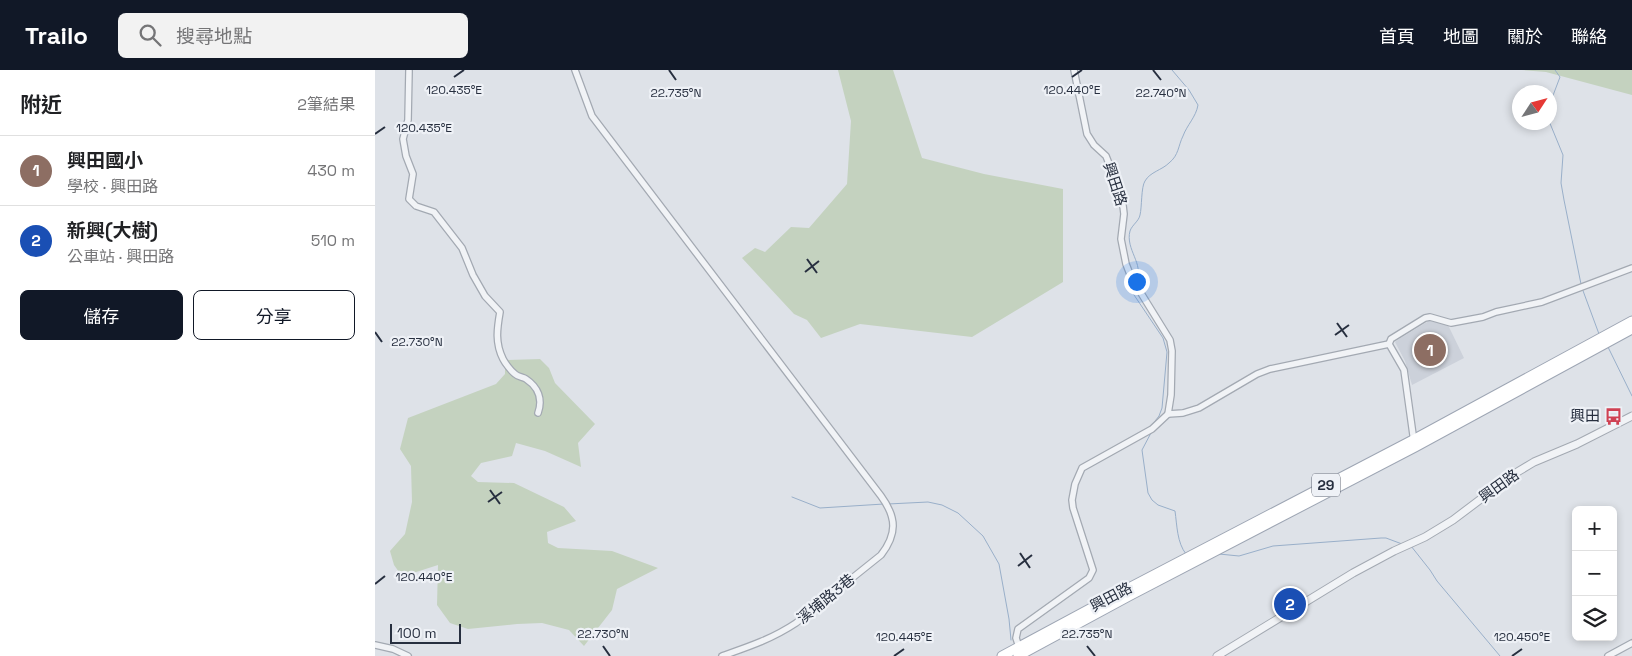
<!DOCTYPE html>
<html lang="zh-TW">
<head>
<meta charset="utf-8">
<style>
  :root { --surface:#fff; --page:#f2f2f2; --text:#202124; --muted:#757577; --line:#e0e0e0; --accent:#111827 }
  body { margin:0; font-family:"Space Grotesk","Noto Sans TC",sans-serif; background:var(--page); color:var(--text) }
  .controls { position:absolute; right:15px; bottom:15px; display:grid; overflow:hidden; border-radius:8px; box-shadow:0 2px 8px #0003 }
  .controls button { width:45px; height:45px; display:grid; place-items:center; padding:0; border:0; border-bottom:1px solid var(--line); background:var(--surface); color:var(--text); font:25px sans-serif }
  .compass { position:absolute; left:1137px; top:15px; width:45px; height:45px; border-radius:50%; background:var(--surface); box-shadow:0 2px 8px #0003; rotate:54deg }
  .scale { position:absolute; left:15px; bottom:12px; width:71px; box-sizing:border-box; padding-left:5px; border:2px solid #272f3f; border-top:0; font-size:14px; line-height:18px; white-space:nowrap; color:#272f3f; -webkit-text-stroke:4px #eef1f6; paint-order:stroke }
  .you { position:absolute; left:761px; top:211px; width:18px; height:18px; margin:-12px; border:4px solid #fff; border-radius:50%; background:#1a73e8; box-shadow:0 0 0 8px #1a73e833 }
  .badge { display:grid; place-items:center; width:32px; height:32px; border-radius:50%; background:var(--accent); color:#fff; font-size:16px; font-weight:700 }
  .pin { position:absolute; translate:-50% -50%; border:2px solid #fff; box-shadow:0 1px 5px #0006 }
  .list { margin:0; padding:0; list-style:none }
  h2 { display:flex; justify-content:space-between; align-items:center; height:65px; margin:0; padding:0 20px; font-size:21px }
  h2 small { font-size:16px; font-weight:400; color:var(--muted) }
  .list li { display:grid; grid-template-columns:32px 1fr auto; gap:15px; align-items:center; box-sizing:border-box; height:70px; padding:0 20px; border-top:1px solid var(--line) }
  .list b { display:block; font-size:19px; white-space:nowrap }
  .list p { margin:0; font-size:16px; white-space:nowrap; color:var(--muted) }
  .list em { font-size:16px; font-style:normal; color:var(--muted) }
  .actions { display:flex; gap:10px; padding:15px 20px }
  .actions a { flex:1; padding:11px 0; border:1px solid var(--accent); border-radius:8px; text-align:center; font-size:18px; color:var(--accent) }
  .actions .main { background:var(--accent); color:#fff }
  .icon { flex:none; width:28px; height:28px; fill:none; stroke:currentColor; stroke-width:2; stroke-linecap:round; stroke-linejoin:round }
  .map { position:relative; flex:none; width:1257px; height:586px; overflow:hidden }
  header { display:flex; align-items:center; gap:30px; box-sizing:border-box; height:70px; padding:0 25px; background:var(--accent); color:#fff }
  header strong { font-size:24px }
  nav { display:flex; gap:28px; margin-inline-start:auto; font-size:18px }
  .search { width:350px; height:45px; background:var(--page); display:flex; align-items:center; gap:12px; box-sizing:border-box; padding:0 18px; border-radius:8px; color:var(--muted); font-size:19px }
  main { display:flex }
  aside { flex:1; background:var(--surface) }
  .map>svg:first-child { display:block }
  .built { fill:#ccd1da }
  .green { fill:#c4d2bf }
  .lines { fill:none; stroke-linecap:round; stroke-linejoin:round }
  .stream { stroke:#99afc9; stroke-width:1 }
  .minor-casing { stroke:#a3a9b2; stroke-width:8 }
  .tertiary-casing { stroke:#a3a9b2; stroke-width:9 }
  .primary-casing { stroke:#9ea6b4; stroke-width:11 }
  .minor { stroke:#f1f3f6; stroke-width:5.5 }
  .tertiary { stroke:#f1f3f6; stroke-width:7 }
  .primary { stroke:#fff; stroke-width:9 }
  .ticks { fill:none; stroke:#272f3f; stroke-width:2 }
  .labels { text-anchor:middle; stroke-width:4.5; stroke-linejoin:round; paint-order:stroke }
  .shield { fill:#eef1f6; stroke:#636976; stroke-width:1 }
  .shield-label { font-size:14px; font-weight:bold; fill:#272f3f }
  .street-label { font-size:15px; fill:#272f3f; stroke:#eef1f6 }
  .poi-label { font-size:15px; fill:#272f3f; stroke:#eef1f6; text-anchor:end }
  .ticks-label { font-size:12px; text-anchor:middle; fill:#272f3f; stroke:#eef1f6; stroke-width:4.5; stroke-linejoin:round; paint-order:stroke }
</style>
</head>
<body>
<header>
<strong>Trailo</strong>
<div class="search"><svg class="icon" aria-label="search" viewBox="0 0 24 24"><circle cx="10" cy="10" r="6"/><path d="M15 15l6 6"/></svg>搜尋地點</div>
<nav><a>首頁</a><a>地圖</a><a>關於</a><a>聯絡</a></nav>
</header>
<main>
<aside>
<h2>附近<small>2筆結果</small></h2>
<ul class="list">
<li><span class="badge" style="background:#8d6e63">1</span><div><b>興田國小</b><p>學校 · 興田路</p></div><em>430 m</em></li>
<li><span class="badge" style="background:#1a4fb4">2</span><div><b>新興(大樹)</b><p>公車站 · 興田路</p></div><em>510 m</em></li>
</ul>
<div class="actions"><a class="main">儲存</a><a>分享</a></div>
</aside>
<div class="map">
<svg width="1257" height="586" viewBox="0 0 1257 586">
  <rect width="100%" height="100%" fill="#dee2e8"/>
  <!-- built -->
  <polygon class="built" points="1057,249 1073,255 1089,288 1037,315 1030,291 1020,272 1024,269"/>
  <!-- green -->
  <g class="green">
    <polygon points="463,0 518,0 547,88 609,104 688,119 688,212 597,267 485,254 446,268 432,250 419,244 367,188 380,178 390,182 416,157 434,158 472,114 476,51"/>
    <polygon points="1147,0 1257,0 1257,25 1171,2"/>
    <polygon points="165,289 174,298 180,313 220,354 203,373 206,397 170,381 141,373 137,386 106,393 96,406 103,412 139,413 189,437 201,451 172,462 173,473 183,478 237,481 283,498 242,519 237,540 209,576 194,560 167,553 142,554 93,559 75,553 62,535 63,495 35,504 24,502 19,495 15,481 30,464 37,432 36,396 25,379 33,348 121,314 130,304 130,290"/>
  </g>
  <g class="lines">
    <!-- stream -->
    <g class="stream">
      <polyline points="1174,36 1185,7 1180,0"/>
      <polyline points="1174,51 1188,85 1186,113 1189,130 1206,214"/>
      <path d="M761,208C770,196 750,179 755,161C757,155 764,151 765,145C767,137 766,117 770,111C775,102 787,100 794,93C804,85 803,76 808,66C812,55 821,47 823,35L814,20L797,0"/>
      <polyline points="756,213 755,219 788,268 792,282 787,338 784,346 777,355"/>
      <polyline points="1207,218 1224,264"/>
      <polyline points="1233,277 1257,326"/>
      <path d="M777,361L767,380L773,423L777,430L783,435L800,441C802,455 802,473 811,484"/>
      <polyline points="417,427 445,438 509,434"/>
      <polyline points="513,434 553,432 567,435 583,443 608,466 624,494 634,549 636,570"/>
      <polyline points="1036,476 1055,500 1062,511 1125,586"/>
      <polyline points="844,484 864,486 898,476 1006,468 1011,468 1027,474"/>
    </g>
    <defs>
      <g id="minor">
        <path d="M200,0L217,46L506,426C522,448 522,464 506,485L421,553C397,569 373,577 347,586"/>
        <path d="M34,1L33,50L28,69L31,86L38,104L34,129L41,136L59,142L87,178L98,205L110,226L125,242C122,259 120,273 128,289C130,293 136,301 140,304C143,307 148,307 151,309C163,317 168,329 163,343"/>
        <polyline points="793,344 808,343 824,338 882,304 895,299 1014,274"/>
        <polyline points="1039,372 1029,300 1014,274 1016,269 1050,248 1055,247 1076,253 1108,247 1121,242 1167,232 1257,198"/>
        <polyline points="0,575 18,579 33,586"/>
        <polyline points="645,580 641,568 643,559 714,508 718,500 698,438 697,430 700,414 707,398 777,359 793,344 796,325 797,281 795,270 756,207 751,194 746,169 749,144 747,127 731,86 719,75 712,64 699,0"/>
        <polyline points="1233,586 1257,573"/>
      </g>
      <polyline id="tertiary" points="842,586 978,503 1019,481 1050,467 1078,450 1139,404 1159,392 1202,374 1257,346"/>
      <g id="primary">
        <polyline points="627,586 750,520 1038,370 1257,251"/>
        <polyline points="643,586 754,526 1040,377 1257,259"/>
      </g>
    </defs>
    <!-- minor casing -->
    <use href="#minor" class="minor-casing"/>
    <!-- tertiary casing -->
    <use href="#tertiary" class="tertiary-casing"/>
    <!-- primary casing -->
    <use href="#primary" class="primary-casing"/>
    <!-- minor -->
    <use href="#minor" class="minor"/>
    <!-- tertiary -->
    <use href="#tertiary" class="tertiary"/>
    <!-- primary -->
    <use href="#primary" class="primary"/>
  </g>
  <!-- ticks -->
  <path class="ticks" d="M294,0L301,10M778,0L786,10M79,7L89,0M697,7L707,0M0,64L10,57M432,189L442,203M430,202L444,191M962,253L972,267M0,262L7,272M960,265L974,255M115,420L125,434M113,432L127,422M645,483L655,498M643,496L657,485M0,514L10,506M228,576L235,586M712,576L720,586M519,586L529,579M1137,586L1147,579"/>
  <!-- icons -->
  <defs>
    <symbol id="bus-bare" viewBox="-9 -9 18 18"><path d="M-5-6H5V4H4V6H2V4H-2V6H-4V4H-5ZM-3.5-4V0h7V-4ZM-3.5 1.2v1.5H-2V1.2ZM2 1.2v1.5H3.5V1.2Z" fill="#cf4153" stroke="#eef1f6" stroke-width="2.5" paint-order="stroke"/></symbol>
  </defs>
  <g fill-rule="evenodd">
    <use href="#bus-bare" x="1226" y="334" width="25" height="25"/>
  </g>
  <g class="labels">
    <!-- shield labels -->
    <rect class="shield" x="937" y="403.5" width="28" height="23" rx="4"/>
    <g class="shield-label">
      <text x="951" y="420">29</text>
    </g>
    <!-- street labels -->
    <g class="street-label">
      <text transform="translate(740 114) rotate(72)" y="5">興田路</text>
      <text transform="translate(1124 416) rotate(-36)" y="5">興田路</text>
      <text transform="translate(736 527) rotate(-28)" y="5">興田路</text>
      <text transform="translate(451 529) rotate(-39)" y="5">溪埔路3巷</text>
    </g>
    <!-- poi labels -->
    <g class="poi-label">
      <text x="1225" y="351">興田</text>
    </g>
  </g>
  <g class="ticks-label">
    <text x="697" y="24">120.440°E</text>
    <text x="79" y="24">120.435°E</text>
    <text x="301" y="27">22.735°N</text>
    <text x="786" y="27">22.740°N</text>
    <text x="49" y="62">120.435°E</text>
    <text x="42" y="276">22.730°N</text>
    <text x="49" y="511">120.440°E</text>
    <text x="228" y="568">22.730°N</text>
    <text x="712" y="568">22.735°N</text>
    <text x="529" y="571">120.445°E</text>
    <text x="1147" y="571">120.450°E</text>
  </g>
</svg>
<div class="controls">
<button>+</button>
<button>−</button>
<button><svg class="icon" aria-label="layers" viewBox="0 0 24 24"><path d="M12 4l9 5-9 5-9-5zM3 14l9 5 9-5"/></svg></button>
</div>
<svg class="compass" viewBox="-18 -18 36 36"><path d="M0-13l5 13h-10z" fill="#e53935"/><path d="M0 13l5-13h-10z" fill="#757577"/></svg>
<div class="scale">100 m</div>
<div class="you"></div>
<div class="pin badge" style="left:1055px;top:280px;background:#8d6e63">1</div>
<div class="pin badge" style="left:915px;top:534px;background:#1a4fb4">2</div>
</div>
</main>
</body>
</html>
